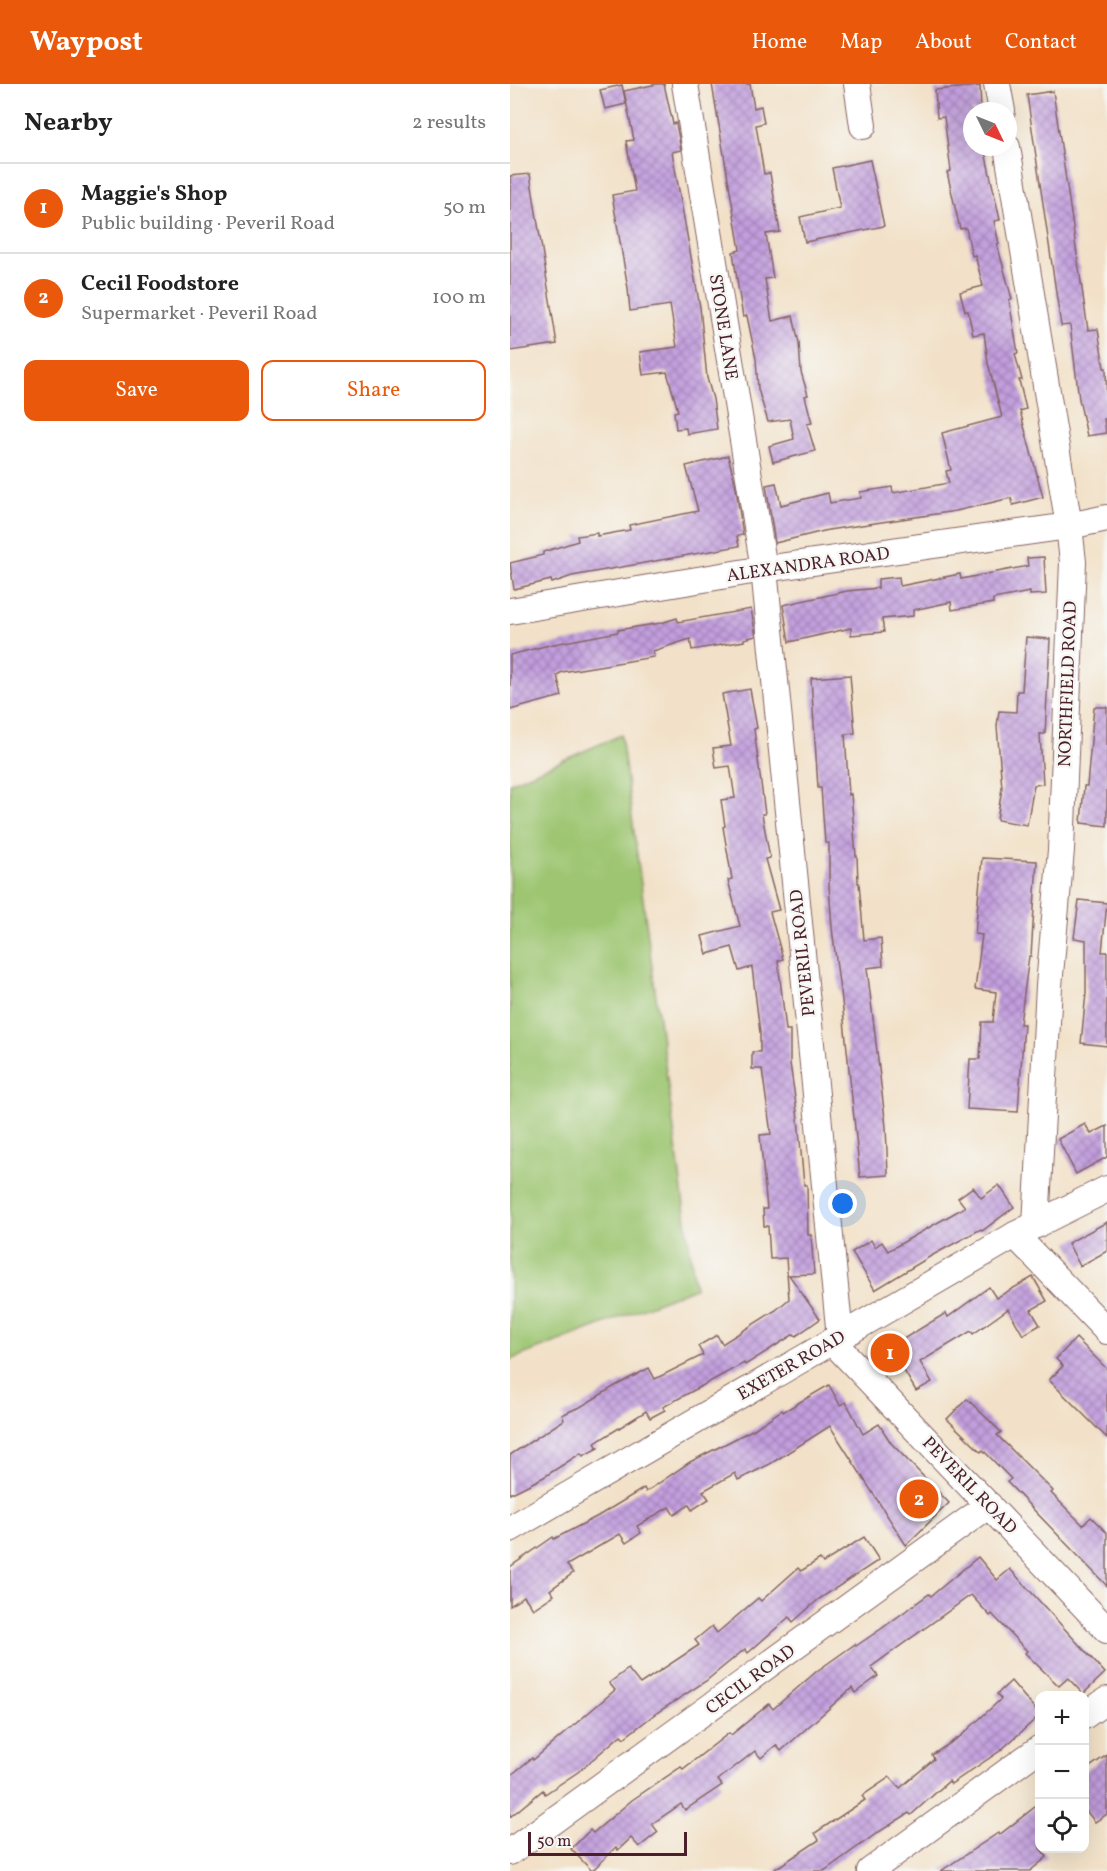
<!DOCTYPE html>
<html lang="en">
<head>
<meta charset="utf-8">
<style>
  :root { --surface:#fff; --page:#f6f6f6; --text:#222; --muted:#767676; --line:#e0e0e0; --accent:#ea580c }
  body { margin:0; font-family:Vollkorn,serif; background:var(--page); color:var(--text) }
  .controls { position:absolute; right:18px; bottom:18px; display:grid; overflow:hidden; border-radius:12px; box-shadow:0 6px 24px #0002 }
  .controls button { width:54px; height:54px; display:grid; place-items:center; padding:0; border:0; border-bottom:2px solid var(--line); background:var(--surface); color:var(--text); font:30px sans-serif }
  .compass { position:absolute; left:453px; top:18px; width:54px; height:54px; border-radius:50%; background:var(--surface); box-shadow:0 6px 24px #0002; rotate:133deg }
  .scale { position:absolute; left:18px; bottom:15px; width:159px; box-sizing:border-box; padding-left:6px; border:3px solid #4a1f2b; border-top:0; font-size:16px; line-height:21px; white-space:nowrap; color:#4a1f2b; -webkit-text-stroke:4px #f6f6f2; paint-order:stroke }
  .you { position:absolute; left:333px; top:1120px; width:21px; height:21px; margin:-15px; border:4px solid #fff; border-radius:50%; background:#1a73e8; box-shadow:0 0 0 9px #1a73e833 }
  .badge { display:grid; place-items:center; width:39px; height:39px; border-radius:50%; background:var(--accent); color:#fff; font-size:20px; font-weight:700 }
  .pin { position:absolute; translate:-50% -50%; border:3px solid #fff; box-shadow:0 2px 6px #0006 }
  .list { margin:0; padding:0; list-style:none }
  h2 { display:flex; justify-content:space-between; align-items:center; height:78px; margin:0; padding:0 24px; font-size:26px }
  h2 small { font-size:20px; font-weight:400; color:var(--muted) }
  .list li { display:grid; grid-template-columns:39px 1fr auto; gap:18px; align-items:center; box-sizing:border-box; height:90px; padding:0 24px; border-top:2px solid var(--line) }
  .list b { display:block; font-size:22px; white-space:nowrap }
  .list p { margin:0; font-size:20px; white-space:nowrap; color:var(--muted) }
  .list em { font-size:20px; font-style:normal; color:var(--muted) }
  .actions { display:flex; gap:12px; padding:18px 24px }
  .actions a { flex:1; padding:14px 0; border:2px solid var(--accent); border-radius:12px; text-align:center; font-size:21px; color:var(--accent) }
  .actions .main { background:var(--accent); color:#fff }
  .icon { flex:none; width:33px; height:33px; fill:none; stroke:currentColor; stroke-width:2; stroke-linecap:round; stroke-linejoin:round }
  .map { position:relative; flex:none; width:597px; height:1787px; overflow:hidden }
  header { display:flex; align-items:center; gap:36px; box-sizing:border-box; height:84px; padding:0 30px; background:var(--accent); color:#fff }
  header strong { font-size:28px }
  nav { display:flex; gap:33px; margin-inline-start:auto; font-size:21px }
  main { display:flex }
  aside { flex:1; background:var(--surface) }
  .map>svg:first-child { display:block }
  .garden { fill:#9ec672; stroke:#74724e; stroke-width:1.5 }
  .building { fill:url(#building-cross-hatch) }
  .lines { fill:none; stroke-linecap:round; stroke-linejoin:round }
  .minor-casing { stroke:#856362; stroke-width:28 }
  .minor { stroke:#fff; stroke-width:26 }
  .labels { text-anchor:middle; stroke-width:5; stroke-linejoin:round; paint-order:stroke }
  .street-label { font-size:18px; fill:#4a1f2b; stroke:#f6f6f2 }
</style>
</head>
<body>
<header>
<strong>Waypost</strong>
<nav><a>Home</a><a>Map</a><a>About</a><a>Contact</a></nav>
</header>
<main>
<aside>
<h2>Nearby<small>2 results</small></h2>
<ul class="list">
<li><span class="badge">1</span><div><b>Maggie's Shop</b><p>Public building · Peveril Road</p></div><em>50 m</em></li>
<li><span class="badge">2</span><div><b>Cecil Foodstore</b><p>Supermarket · Peveril Road</p></div><em>100 m</em></li>
</ul>
<div class="actions"><a class="main">Save</a><a>Share</a></div>
</aside>
<div class="map">
<svg width="597" height="1787" viewBox="0 0 597 1787">
  <defs>
    <pattern id="building-cross-hatch" width="8" height="8" patternUnits="userSpaceOnUse" patternTransform="scale(1.5)"><rect width="8" height="8" fill="#c29fde"/><path d="M0 0l8 8M0 8l8-8" fill="none" stroke="#a081b4"/></pattern>
  </defs>
  <rect width="100%" height="100%" fill="#f6f6f2"/>
  <filter id="ink" filterUnits="userSpaceOnUse"><feTurbulence type="fractalNoise" baseFrequency=".0167" numOctaves="2"/><feDisplacementMap in="SourceGraphic" scale="12" xChannelSelector="R" yChannelSelector="G"/><feConvolveMatrix kernelMatrix="1 2 1 2 8 2 1 2 1" color-interpolation-filters="sRGB"/></filter>
  <filter id="wash" filterUnits="userSpaceOnUse"><feTurbulence type="fractalNoise" baseFrequency=".008" numOctaves="4" result="noise"/><feDisplacementMap in="SourceGraphic" scale="24" xChannelSelector="R" yChannelSelector="G"/><feGaussianBlur stdDeviation="1.35" result="paint"/><feColorMatrix in="noise" values="0 0 0 0 0 0 0 0 0 0 0 0 0 0 0 0 0 1.4 0 .05"/><feComposite in="paint" operator="in"/></filter>
  <g filter="url(#wash)">
    <rect width="100%" height="100%" fill="#f2e1c8"/>
    <!-- garden -->
    <polygon class="garden" points="111,651 185,1204 0,1276 0,699"/>
    <g id="blocks">
      <!-- building -->
      <g class="building">
        <polygon points="147,0 154,0 163,40 166,39 171,66 162,68 190,223 197,294 203,315 207,345 177,350 176,344 166,345 164,328 168,327 157,288 133,291 130,268 167,263 160,221 120,227 118,204 102,111 125,107 116,57 124,56 114,7"/>
        <polygon points="202,0 240,0 244,24 251,22 254,39 246,41 254,90 260,89 270,148 256,150 263,194 255,195 262,237 283,232 289,259 291,288 298,311 295,312 302,339 297,340 305,367 263,378 259,362 284,355 280,335 258,338 248,305 246,275 237,232 233,233 229,209 223,168 230,166"/>
        <polygon points="112,1 116,20 95,25 90,6"/>
        <polygon points="470,2 471,27 462,27 462,63 474,63 490,136 484,137 489,160 487,160 502,215 499,216 508,269 505,270 512,296 509,296 516,325 510,327 533,413 503,421 501,414 446,427 318,446 265,459 256,401 266,399 271,421 318,409 320,419 351,414 350,408 382,403 383,409 439,399 436,387 441,386 432,349 492,333 478,279 474,249 463,251 458,227 455,227 450,208 473,202 465,171 462,172 456,144 450,145 437,88 441,87 434,33 427,34 425,6"/>
        <polygon points="543,7 578,246 588,245 594,284 596,284 597,335 594,335 596,349 577,352 569,315 560,241 551,242 517,11"/>
        <polygon points="360,76 374,142 295,158 290,133 330,124 322,84"/>
        <polygon points="20,90 47,260 0,267 0,92"/>
        <polygon points="218,372 225,398 233,451 227,452 229,462 62,492 42,499 41,496 4,505 0,479 33,471 33,468 68,457 67,452 87,449 87,452 120,446 119,441 188,427 176,382"/>
        <polygon points="534,473 536,510 520,511 520,508 483,515 483,519 442,526 441,518 403,526 403,532 372,535 374,548 341,551 341,544 279,558 273,521 337,507 368,504 368,495 389,493 390,502 450,490 451,495 518,482 517,474"/>
        <polygon points="241,525 246,552 234,555 234,557 182,566 180,555 143,567 144,573 52,588 47,591 52,612 0,626 0,571 39,561 108,548 108,546 151,539 167,534 168,538"/>
        <polygon points="516,553 540,555 535,650 530,650 533,700 524,701 517,741 487,736 492,704 487,642 489,627 506,628 507,607 512,607"/>
        <polygon points="340,591 345,649 335,650 339,711 341,710 346,772 347,772 348,799 349,799 354,856 371,854 373,882 357,884 376,1043 378,1091 350,1093 331,907 330,907 322,844 319,802 319,759 315,759 311,704 308,704 301,594"/>
        <polygon points="240,605 247,644 244,645 255,730 252,730 260,774 255,775 269,826 260,828 273,875 268,877 276,946 280,946 280,979 288,1035 294,1101 297,1101 298,1151 301,1151 304,1190 279,1191 310,1235 286,1252 284,1250 235,1281 234,1279 153,1323 155,1326 140,1334 136,1327 85,1359 88,1364 73,1372 71,1369 34,1393 0,1410 0,1371 54,1336 52,1331 67,1324 67,1325 105,1302 139,1284 145,1295 193,1271 188,1262 207,1251 212,1260 266,1226 279,1215 276,1174 260,1175 258,1142 254,1142 253,1125 257,1125 250,1051 261,1050 252,985 242,985 242,968 250,968 250,949 242,883 229,887 222,863 197,870 192,852 230,842 218,796 222,795 213,743 215,742 211,716 225,714 220,682 206,684 203,664 221,662 212,610"/>
        <polygon points="584,623 597,623 597,742 571,739 574,702 577,702"/>
        <polygon points="472,774 527,777 521,872 519,872 510,940 514,940 508,1028 457,1025 460,975 470,975 472,938 483,938 486,908 465,905 472,851 465,850"/>
        <polygon points="569,816 597,819 592,868 597,868 597,962 571,959 576,909 576,856 564,854"/>
        <polygon points="575,1040 581,1050 597,1042 597,1073 566,1090 548,1055"/>
        <polygon points="489,1101 504,1123 472,1147 471,1145 421,1172 365,1206 342,1168 361,1156 365,1163 372,1158 378,1167 455,1123 448,1114 463,1103 471,1114"/>
        <polygon points="597,1138 597,1167 570,1182 558,1159"/>
        <polygon points="523,1193 537,1217 521,1226 530,1241 513,1251 498,1225 463,1250 461,1247 410,1278 422,1298 406,1307 380,1263 436,1229 438,1233 479,1203 486,1214"/>
        <polygon points="566,1254 597,1285 597,1354 539,1296 553,1282 546,1275"/>
        <polygon points="319,1301 330,1321 336,1318 353,1350 369,1340 381,1359 439,1419 396,1461 320,1342 260,1380 228,1396 225,1389 193,1407 199,1415 182,1426 179,1421 164,1431 159,1423 127,1442 131,1449 116,1459 110,1450 57,1481 63,1489 40,1506 44,1511 23,1525 14,1512 0,1522 0,1483 43,1453 44,1455 88,1432 134,1404 136,1408 180,1378 244,1345 272,1326 273,1328"/>
        <polygon points="457,1315 491,1348 487,1351 543,1407 541,1409 573,1441 581,1433 597,1449 597,1502 497,1398 501,1395 473,1366 471,1368 437,1335"/>
        <polygon points="354,1453 369,1476 309,1515 283,1538 279,1533 238,1569 235,1565 196,1597 145,1630 114,1654 111,1651 68,1688 35,1710 33,1706 0,1733 0,1692 22,1674 23,1676 105,1606 99,1599 118,1585 130,1600 189,1561 185,1556 202,1542 207,1549 248,1514 251,1517 288,1484 291,1487 310,1475 313,1479"/>
        <polygon points="468,1473 487,1496 500,1485 595,1589 573,1610 558,1594 549,1602 515,1569 517,1567 482,1530 480,1532 461,1511 361,1583 368,1592 345,1609 342,1604 271,1667 266,1661 251,1674 245,1667 208,1696 212,1701 175,1726 171,1720 142,1740 148,1748 129,1763 121,1754 108,1766 106,1763 82,1787 61,1765 80,1746 83,1749 122,1716 171,1683 173,1685 219,1649 221,1651 259,1620 263,1625 307,1587 345,1560 346,1562 371,1545 419,1510 421,1512"/>
        <polygon points="501,1597 530,1631 490,1667 441,1700 439,1697 401,1731 399,1729 367,1749 314,1787 262,1787 309,1756 305,1749 355,1716 352,1712 380,1693 390,1704 424,1675 422,1671 451,1652 491,1615 487,1610"/>
        <polygon points="597,1671 597,1730 585,1738 574,1724 574,1687"/>
        <polygon points="530,1719 530,1764 537,1773 520,1787 431,1787 488,1749 489,1751"/>
      </g>
    </g>
  </g>
  <g filter="url(#ink)">
    <use href="#blocks" fill-opacity="0" stroke="#856362" stroke-width="1.5"/>
    <g class="lines">
      <defs>
        <g id="minor">
          <polyline points="175,0 254,485 330,1253"/>
          <polyline points="347,0 353,42"/>
          <polyline points="487,0 492,27"/>
          <polyline points="497,63 559,442 563,478 551,766 539,902 526,1141"/>
          <polyline points="0,527 254,485 559,442 597,434"/>
          <polyline points="505,1151 597,1247"/>
          <polyline points="322,1257 597,1546"/>
          <polyline points="0,1445 505,1151 597,1105"/>
          <polyline points="574,1632 597,1616"/>
          <polyline points="0,1768 479,1421"/>
          <polyline points="360,1787 530,1664"/>
        </g>
      </defs>
      <!-- minor casing -->
      <use href="#minor" class="minor-casing"/>
      <!-- minor -->
      <use href="#minor" class="minor"/>
    </g>
  </g>
  <g class="labels">
    <!-- street labels -->
    <g class="street-label">
      <text transform="translate(214 243) rotate(81)" y="6">STONE LANE</text>
      <text transform="translate(298 480) rotate(-8)" y="6">ALEXANDRA ROAD</text>
      <text transform="translate(557 600) rotate(-88)" y="6">NORTHFIELD ROAD</text>
      <text transform="translate(292 869) rotate(-96)" y="6">PEVERIL ROAD</text>
      <text transform="translate(281 1281) rotate(-30)" y="6">EXETER ROAD</text>
      <text transform="translate(460 1401) rotate(46)" y="6">PEVERIL ROAD</text>
      <text transform="translate(240 1595) rotate(-36)" y="6">CECIL ROAD</text>
    </g>
  </g>
</svg>
<div class="controls">
<button>+</button>
<button>−</button>
<button><svg class="icon" aria-label="locate" viewBox="0 0 24 24"><circle cx="12" cy="12" r="6"/><path d="M12 2v4M12 18v4M2 12h4M18 12h4"/></svg></button>
</div>
<svg class="compass" viewBox="-18 -18 36 36"><path d="M0-13l5 13h-10z" fill="#e53935"/><path d="M0 13l5-13h-10z" fill="#767676"/></svg>
<div class="scale">50 m</div>
<div class="you"></div>
<div class="pin badge" style="left:380px;top:1269px">1</div>
<div class="pin badge" style="left:409px;top:1415px">2</div>
</div>
</main>
</body>
</html>
